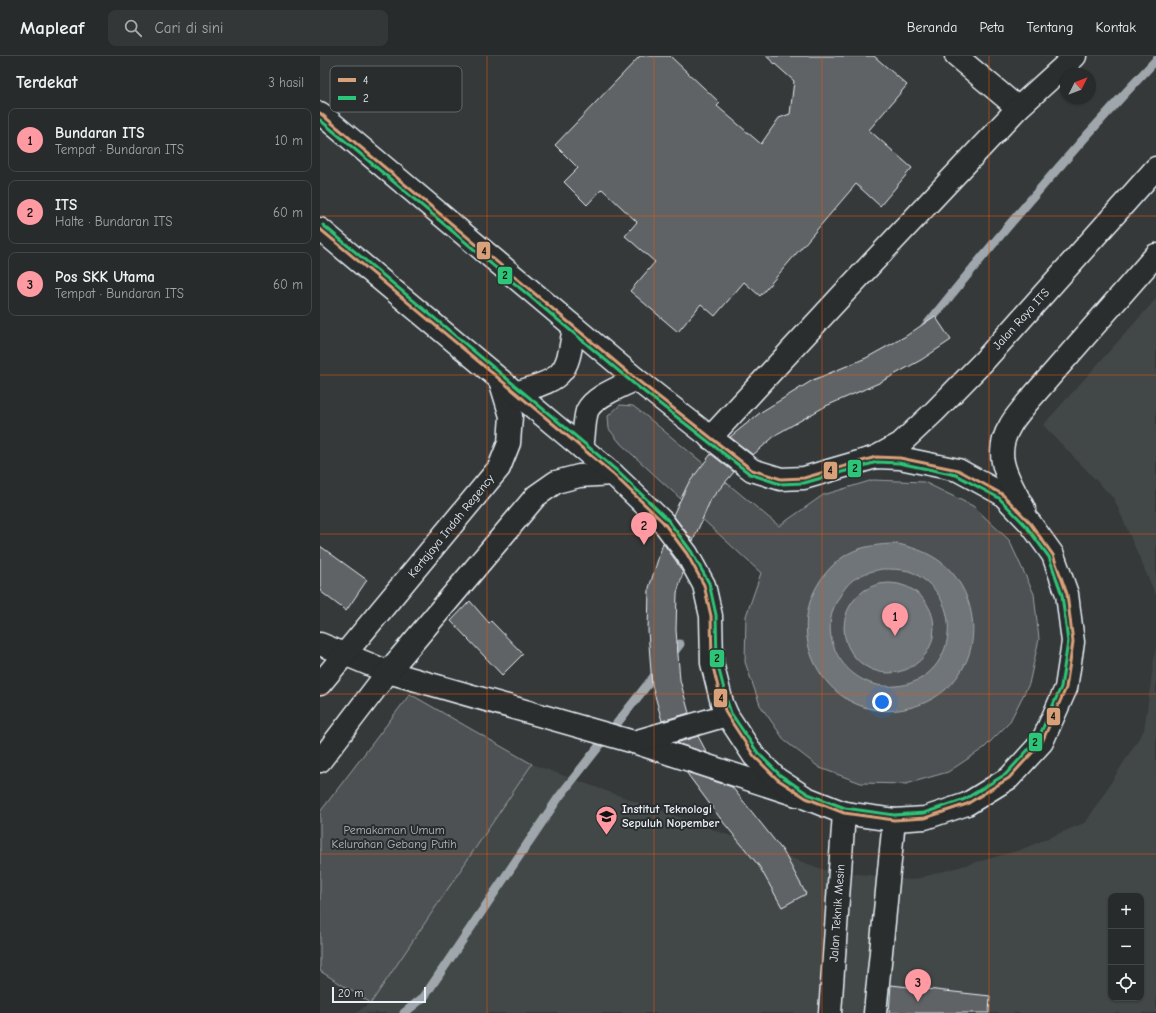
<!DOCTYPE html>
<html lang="id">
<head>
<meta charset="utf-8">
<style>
  :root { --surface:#282b2c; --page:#343738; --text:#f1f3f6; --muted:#a5a7a9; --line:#444748; --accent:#ff9aa2 }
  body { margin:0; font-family:"Comic Neue",sans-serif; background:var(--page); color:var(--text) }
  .controls { position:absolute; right:12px; bottom:12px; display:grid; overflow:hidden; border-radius:8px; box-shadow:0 1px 3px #0004 }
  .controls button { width:36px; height:36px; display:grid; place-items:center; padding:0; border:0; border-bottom:1px solid var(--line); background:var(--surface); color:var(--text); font:20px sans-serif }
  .compass { position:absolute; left:740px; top:12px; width:36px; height:36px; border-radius:50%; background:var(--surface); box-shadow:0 1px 3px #0004; rotate:48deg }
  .scale { position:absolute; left:12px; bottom:10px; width:94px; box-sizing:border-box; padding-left:4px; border:2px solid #e8f1f8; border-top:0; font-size:11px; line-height:14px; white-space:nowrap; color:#e8f1f8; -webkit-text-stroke:3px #2a2d2e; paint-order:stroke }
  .you { position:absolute; left:562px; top:646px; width:14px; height:14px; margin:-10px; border:3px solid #fff; border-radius:50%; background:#1a73e8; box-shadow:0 0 0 6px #1a73e833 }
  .badge { display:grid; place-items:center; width:26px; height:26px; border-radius:50%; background:var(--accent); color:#111; font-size:13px; font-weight:700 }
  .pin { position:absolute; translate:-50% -33px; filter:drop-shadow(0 1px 2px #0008) }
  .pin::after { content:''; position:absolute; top:21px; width:14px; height:12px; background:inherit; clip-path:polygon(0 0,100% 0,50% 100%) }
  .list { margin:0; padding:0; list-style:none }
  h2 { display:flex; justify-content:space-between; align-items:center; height:52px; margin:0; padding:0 16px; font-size:17px }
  h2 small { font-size:13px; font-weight:400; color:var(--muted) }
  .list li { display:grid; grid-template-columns:26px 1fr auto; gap:12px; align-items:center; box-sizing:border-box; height:64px; margin:0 8px 8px; padding:0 8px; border:1px solid var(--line); border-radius:8px }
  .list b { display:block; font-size:15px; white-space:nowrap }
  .list p { margin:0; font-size:13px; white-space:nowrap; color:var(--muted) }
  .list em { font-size:13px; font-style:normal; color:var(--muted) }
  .icon { flex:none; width:22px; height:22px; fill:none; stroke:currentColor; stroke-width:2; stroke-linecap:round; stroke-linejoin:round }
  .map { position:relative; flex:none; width:836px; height:957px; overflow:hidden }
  header { display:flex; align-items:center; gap:24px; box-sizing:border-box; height:56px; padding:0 20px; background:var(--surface); border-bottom:1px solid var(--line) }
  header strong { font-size:19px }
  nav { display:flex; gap:22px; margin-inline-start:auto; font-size:14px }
  .search { width:280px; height:36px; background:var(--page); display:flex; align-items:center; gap:10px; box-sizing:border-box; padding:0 14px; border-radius:8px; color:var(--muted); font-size:15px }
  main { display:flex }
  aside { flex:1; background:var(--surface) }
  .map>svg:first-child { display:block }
  .built { fill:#424647; fill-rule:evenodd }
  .green { fill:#4d5152; stroke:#9aa1a5 }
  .water { fill:#707579; stroke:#a0a7ac; fill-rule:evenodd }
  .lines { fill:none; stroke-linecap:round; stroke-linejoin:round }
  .stream { stroke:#a0a7ac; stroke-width:9 }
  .building { fill:#5f6365; stroke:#e8f1f8 }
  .minor-casing { stroke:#e8f1f8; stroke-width:25 }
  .major-casing { stroke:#e8f1f8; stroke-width:25 }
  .minor { stroke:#2a2d2e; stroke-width:22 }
  .major { stroke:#2a2d2e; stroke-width:22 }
  .bus-1-casing { stroke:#2a2d2e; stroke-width:6 }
  .bus-2-casing { stroke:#2a2d2e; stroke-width:6 }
  .bus-1 { stroke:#d9a179; stroke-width:3 }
  .bus-2 { stroke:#2dc577; stroke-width:3 }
  .grid { fill:none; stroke:#e8590c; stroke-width:1; stroke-opacity:0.55 }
  .labels { text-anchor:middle; stroke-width:4; stroke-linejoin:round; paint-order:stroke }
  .street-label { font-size:12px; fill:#e8f1f8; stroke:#2a2d2e }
  .poi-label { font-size:12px; font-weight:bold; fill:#e8f1f8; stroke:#2a2d2e; text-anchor:start }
  .park-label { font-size:12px; fill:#b2b9be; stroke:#2a2d2e }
  .key { fill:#2a2d2e; stroke:#63686b; stroke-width:1 }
  .key-label { font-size:11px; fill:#e8f1f8 }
  .line-badge { stroke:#2a2d2e; stroke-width:1.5 }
  .pale-badge-label { font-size:11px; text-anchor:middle; font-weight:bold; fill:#111 }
</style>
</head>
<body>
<header>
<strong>Mapleaf</strong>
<div class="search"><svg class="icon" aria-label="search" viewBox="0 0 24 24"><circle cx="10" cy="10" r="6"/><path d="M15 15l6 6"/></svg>Cari di sini</div>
<nav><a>Beranda</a><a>Peta</a><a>Tentang</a><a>Kontak</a></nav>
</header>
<main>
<aside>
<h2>Terdekat<small>3 hasil</small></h2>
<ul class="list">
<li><span class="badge">1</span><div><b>Bundaran ITS</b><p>Tempat · Bundaran ITS</p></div><em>10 m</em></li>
<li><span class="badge">2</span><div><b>ITS</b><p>Halte · Bundaran ITS</p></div><em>60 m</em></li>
<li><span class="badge">3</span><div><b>Pos SKK Utama</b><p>Tempat · Bundaran ITS</p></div><em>60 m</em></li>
</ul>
</aside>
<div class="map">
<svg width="836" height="957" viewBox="0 0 836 957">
  <rect width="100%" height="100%" fill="#35393a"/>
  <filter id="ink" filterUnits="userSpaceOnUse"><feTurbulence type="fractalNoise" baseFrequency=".025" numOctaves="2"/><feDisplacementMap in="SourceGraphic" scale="8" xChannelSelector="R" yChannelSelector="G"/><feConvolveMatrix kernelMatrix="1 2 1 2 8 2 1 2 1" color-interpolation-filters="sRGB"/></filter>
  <g filter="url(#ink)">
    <!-- built -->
    <g class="built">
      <polygon points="836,243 836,540 794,443 723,369"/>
      <path d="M836,590V957H36L51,946L212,708L505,814L592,824L700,794L766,766L824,674ZM791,840H821V942H791Z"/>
    </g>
    <!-- green -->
    <g class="green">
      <polygon points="300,349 313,350 326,360 459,470 503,439 553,424 604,426 653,450 689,484 714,538 719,583 709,628 689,667 664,692 628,716 586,728 541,727 500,712 465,685 440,649 425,606 426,560 441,517 301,388 289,373 288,360"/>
      <polygon points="90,638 212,708 51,947 0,915 0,756"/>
    </g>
    <!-- water -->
    <g class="water">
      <path d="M578,488C591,491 604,495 615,502C650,523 664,576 643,612C631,633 613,646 589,652C516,671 459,588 500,525C509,511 523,498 539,493C552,489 565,488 578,488ZM562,513C571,513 579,513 589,515C595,517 602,522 607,526C646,559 629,626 576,630C528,635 492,581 520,540C524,533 529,526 536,522C544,517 553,515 562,513Z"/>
      <circle cx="569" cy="572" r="45"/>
    </g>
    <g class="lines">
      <!-- stream -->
      <g class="stream">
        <path d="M605,271C679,179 755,90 836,4"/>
        <polyline points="350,601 360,588"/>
        <polyline points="84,957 104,941 239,741 339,614"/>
      </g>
    </g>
    <!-- building -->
    <g class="building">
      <polygon points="320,0 350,0 400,47 397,50 441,88 459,62 470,58 474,25 446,0 554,0 587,29 549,74 592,112 560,150 536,128 440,240 424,226 395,260 381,248 358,276 310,235 335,206 305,180 317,166 282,133 267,149 244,126 258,112 235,89"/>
      <polygon points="615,260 631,284 601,304 559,327 506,350 457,378 433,399 410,381 441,356 493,324 546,302 586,280"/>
      <polygon points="391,398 414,416 391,443 373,485 353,459 368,428"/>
      <polygon points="343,487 356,505 363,517 357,537 356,574 360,624 369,657 342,665 332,629 328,575 329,532"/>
      <polygon points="0,490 47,524 26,555 0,535"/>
      <polygon points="150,545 169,567 171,565 203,598 182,619 131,565"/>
      <polygon points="378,680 387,697 356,687"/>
      <polygon points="366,716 412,731 463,795 486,838 462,851 439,810 403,766"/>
      <polygon points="571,929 670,940 669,957 569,957"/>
    </g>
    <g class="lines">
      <defs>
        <g id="minor">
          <polyline points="636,0 698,52 755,0"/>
          <polyline points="390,382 524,237 698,52"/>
          <polyline points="0,588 68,616 314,686 477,739"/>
          <polyline points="0,628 179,412 189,387 191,360 180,324"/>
          <polyline points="314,686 407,659"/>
          <polyline points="0,705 68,616 216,440 236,426 259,420 293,418"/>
          <polyline points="510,957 524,757"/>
          <polyline points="555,957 574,764"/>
        </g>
        <g id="major">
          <polyline points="0,57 316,323 432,414 461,423 484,422 556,401 580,402 638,414 682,438 710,467 733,499 747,538 753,586 746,632 722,686 689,722 647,748 605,762 574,764 524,757 486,742 457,723 434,700 407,659 402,647 392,607 391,560 384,529 367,498 343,466 293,418 262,392 0,173"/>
          <path d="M196,337C209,332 233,327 241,316C251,305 251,285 254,271"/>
          <path d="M262,392C264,382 264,365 267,355C274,340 301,331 316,323"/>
          <polyline points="556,401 580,388 614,356 663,306 836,112"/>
          <path d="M704,453C690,425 671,401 690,370C694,362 701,355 706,348L836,199"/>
        </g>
      </defs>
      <!-- minor casing -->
      <use href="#minor" class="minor-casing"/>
      <!-- major casing -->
      <use href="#major" class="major-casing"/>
      <!-- minor -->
      <use href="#minor" class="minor"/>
      <!-- major -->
      <use href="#major" class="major"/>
      <defs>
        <polyline id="bus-1" points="0,57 316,323 432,414 461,423 484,422 556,401 580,402 638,414 682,438 710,467 733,499 747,538 753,586 746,632 722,686 689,722 647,748 605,762 574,764 524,757 486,742 457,723 434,700 407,659 402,647 392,607 391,560 384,529 367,498 343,466 293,418 0,173"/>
        <polyline id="bus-2" points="0,64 313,327 430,418 460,428 484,427 557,406 579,407 636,419 679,442 706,470 729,501 742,539 748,586 741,631 718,683 686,718 645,743 604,757 574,759 525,752 488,738 460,719 438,697 411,657 407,645 397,606 396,559 389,527 371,495 347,463 296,414 3,169"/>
      </defs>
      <!-- bus-1 casing -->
      <use href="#bus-1" class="bus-1-casing"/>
      <!-- bus-2 casing -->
      <use href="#bus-2" class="bus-2-casing"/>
      <!-- bus-1 -->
      <use href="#bus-1" class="bus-1"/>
      <!-- bus-2 -->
      <use href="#bus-2" class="bus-2"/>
    </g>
  </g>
  <!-- grid -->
  <path class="grid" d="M167,0V957M334,0V957M502,0V957M669,0V957M0,160H836M0,319H836M0,478H836M0,638H836M0,798H836"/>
  <!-- icons -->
  <defs>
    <symbol id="university-pin" viewBox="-11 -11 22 30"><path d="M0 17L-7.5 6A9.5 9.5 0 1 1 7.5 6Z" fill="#ff9aa2" stroke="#2a2d2e"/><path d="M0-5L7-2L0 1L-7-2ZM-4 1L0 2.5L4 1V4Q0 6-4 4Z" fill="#111"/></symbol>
  </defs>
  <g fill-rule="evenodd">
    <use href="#university-pin" x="274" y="748" width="25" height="34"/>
  </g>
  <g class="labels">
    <!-- street labels -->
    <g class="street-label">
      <text transform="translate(701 263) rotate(-48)" y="4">Jalan Raya ITS</text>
      <text transform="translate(131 470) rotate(-51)" y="4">Kertajaya Indah Regency</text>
      <text transform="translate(517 857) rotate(-86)" y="4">Jalan Teknik Mesin</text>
    </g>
    <!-- poi labels -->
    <g class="poi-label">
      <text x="302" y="757">Institut Teknologi<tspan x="302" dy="14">Sepuluh Nopember</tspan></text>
    </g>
    <!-- park labels -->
    <g class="park-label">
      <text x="74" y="778">Pemakaman Umum<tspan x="74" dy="14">Kelurahan Gebang Putih</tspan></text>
    </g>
  </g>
  <!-- legend -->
  <rect x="10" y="10" width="132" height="46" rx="6" class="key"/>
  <rect x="18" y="22" width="18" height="4" fill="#d9a179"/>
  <rect x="18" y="40" width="18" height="4" fill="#2dc577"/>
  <g class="key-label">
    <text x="43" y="28">4</text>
    <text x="43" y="46">2</text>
  </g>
  <g class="line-badge">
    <rect x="156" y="185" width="15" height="19" rx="4" fill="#d9a179"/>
    <rect x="177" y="210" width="16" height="19" rx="4" fill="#2dc577"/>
    <rect x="527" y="403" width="15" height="19" rx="4" fill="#2dc577"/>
    <rect x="503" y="405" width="15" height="19" rx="4" fill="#d9a179"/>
    <rect x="389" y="593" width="16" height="19" rx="4" fill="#2dc577"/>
    <rect x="393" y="632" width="15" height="20" rx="4" fill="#d9a179"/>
    <rect x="726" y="651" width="15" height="19" rx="4" fill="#d9a179"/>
    <rect x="708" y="676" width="15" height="20" rx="4" fill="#2dc577"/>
  </g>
  <g class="pale-badge-label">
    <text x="164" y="199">4</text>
    <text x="185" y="223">2</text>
    <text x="535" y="416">2</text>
    <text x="510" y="418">4</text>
    <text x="397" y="606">2</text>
    <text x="401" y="646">4</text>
    <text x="733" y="664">4</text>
    <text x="715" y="690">2</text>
  </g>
</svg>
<div class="controls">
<button>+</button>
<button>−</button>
<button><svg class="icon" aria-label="locate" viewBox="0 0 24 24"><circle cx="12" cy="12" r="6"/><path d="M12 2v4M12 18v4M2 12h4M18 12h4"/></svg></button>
</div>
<svg class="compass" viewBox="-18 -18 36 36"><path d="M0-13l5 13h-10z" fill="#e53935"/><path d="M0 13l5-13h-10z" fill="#a5a7a9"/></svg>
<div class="scale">20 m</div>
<div class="you"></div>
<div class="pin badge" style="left:575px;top:580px">1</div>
<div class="pin badge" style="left:324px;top:489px">2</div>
<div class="pin badge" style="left:598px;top:946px">3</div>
</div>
</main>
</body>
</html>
